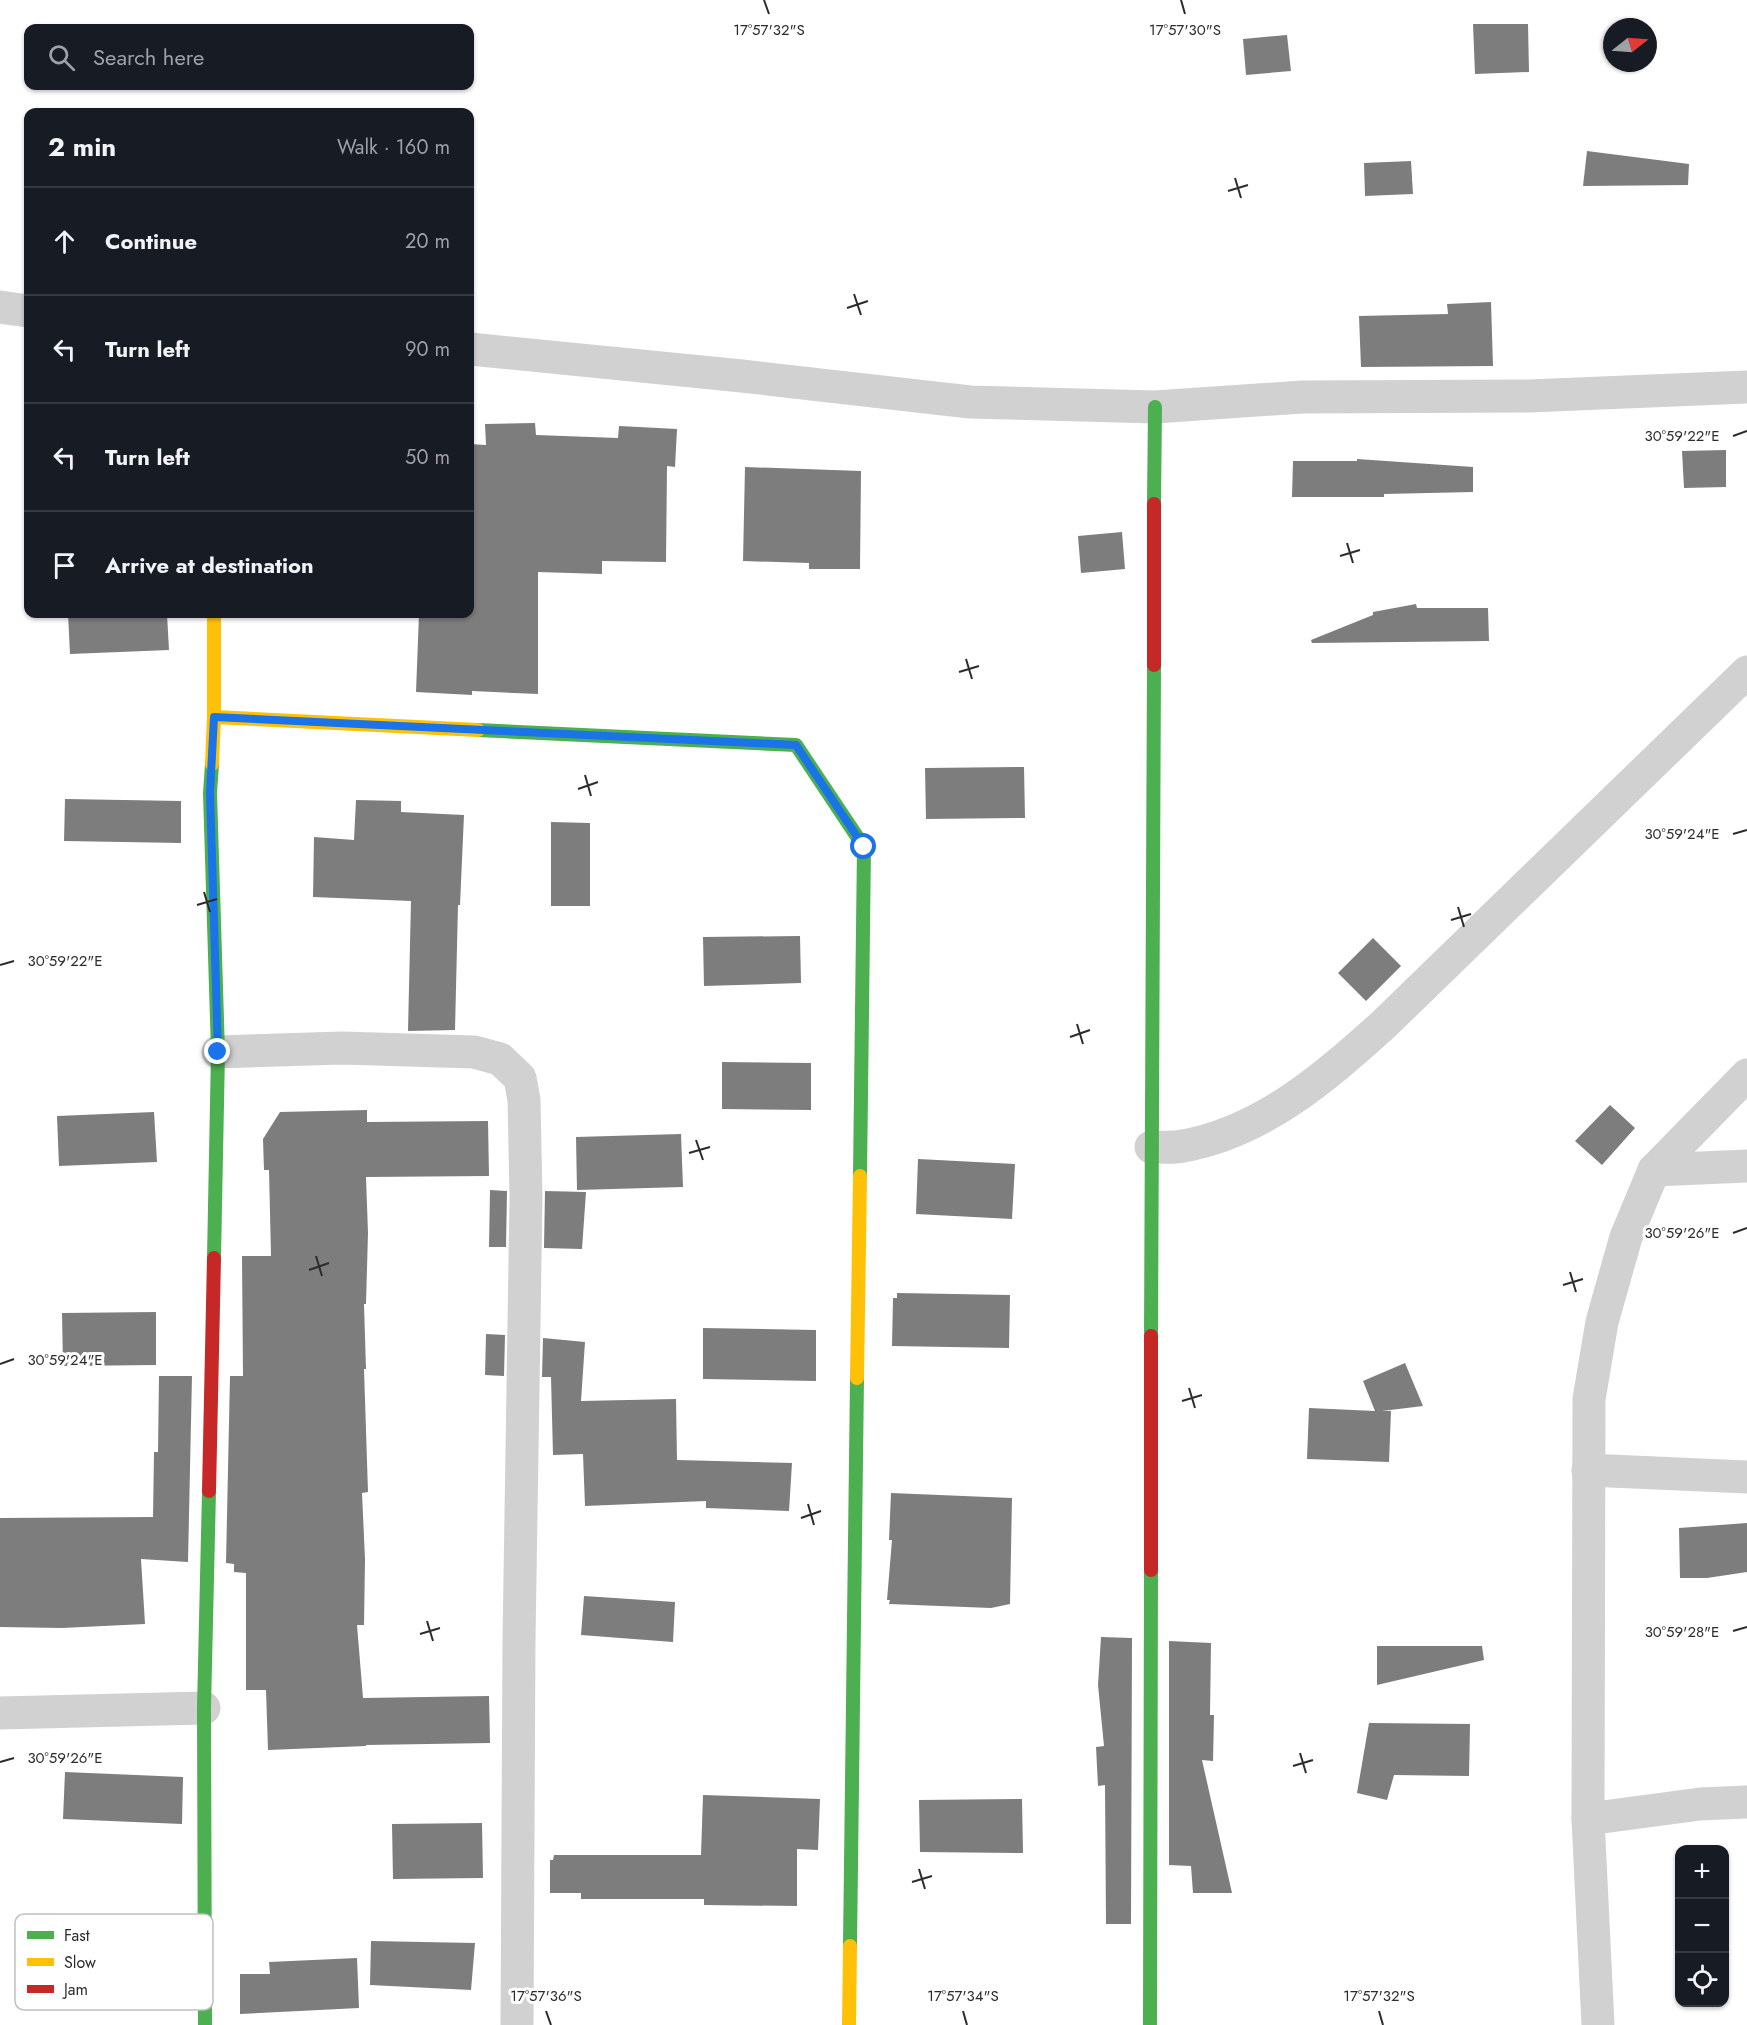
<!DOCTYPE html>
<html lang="en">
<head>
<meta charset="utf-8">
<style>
  :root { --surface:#171b24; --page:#20242c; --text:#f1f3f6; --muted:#9ea1a6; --line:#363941 }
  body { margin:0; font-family:Jost,sans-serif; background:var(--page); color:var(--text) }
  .controls { position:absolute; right:18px; bottom:18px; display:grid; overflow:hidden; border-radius:12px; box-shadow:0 2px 4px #0004 }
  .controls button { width:54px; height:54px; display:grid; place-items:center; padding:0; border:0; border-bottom:2px solid var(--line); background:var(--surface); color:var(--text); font:30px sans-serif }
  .compass { position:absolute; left:1603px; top:18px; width:54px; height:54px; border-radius:50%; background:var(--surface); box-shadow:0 2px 4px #0004; rotate:73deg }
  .stop { position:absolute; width:18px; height:18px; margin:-14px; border:4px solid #1a73e8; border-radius:50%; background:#fff }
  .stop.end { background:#1a73e8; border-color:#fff; box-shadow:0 2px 6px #0008 }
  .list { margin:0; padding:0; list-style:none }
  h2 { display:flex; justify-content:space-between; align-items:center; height:78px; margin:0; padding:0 24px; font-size:26px }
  h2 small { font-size:20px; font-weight:400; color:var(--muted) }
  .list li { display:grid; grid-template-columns:39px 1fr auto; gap:18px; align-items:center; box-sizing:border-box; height:108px; padding:0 24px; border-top:2px solid var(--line) }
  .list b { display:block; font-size:22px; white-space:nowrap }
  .list em { font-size:20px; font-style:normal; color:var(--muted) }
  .icon { flex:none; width:33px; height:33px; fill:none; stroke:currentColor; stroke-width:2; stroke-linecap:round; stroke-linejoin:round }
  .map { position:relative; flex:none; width:1747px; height:2025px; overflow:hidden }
  .search { position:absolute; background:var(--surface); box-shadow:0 2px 4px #0004; left:24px; top:24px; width:450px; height:66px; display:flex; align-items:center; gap:15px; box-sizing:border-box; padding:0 21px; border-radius:12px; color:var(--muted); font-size:22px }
  .panel { position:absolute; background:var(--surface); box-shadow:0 2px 4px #0004; left:24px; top:108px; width:450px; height:510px; border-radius:12px }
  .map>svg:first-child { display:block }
  .building { fill:#7d7d7d }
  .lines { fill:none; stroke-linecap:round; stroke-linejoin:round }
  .street { stroke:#d1d1d1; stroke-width:33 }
  .fast { stroke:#4caf50; stroke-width:14 }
  .slow { stroke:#ffc107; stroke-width:14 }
  .jam { stroke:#c62828; stroke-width:14 }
  .route { stroke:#1a73e8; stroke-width:8 }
  .ticks { fill:none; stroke:#2c2c2c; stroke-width:2 }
  .key { fill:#fff; stroke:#c0c0c0; stroke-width:1.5 }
  .key-label { font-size:16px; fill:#2c2c2c }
  .ticks-label { font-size:15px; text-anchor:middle; fill:#2c2c2c; stroke:#fff; stroke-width:6; stroke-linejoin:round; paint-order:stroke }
</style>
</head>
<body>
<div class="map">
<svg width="1747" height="2025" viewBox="0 0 1747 2025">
  <rect width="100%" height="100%" fill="#fff"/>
  <!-- building -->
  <g class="building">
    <polygon points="1473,24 1528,24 1529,72 1475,74"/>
    <polygon points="1287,35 1291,71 1246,75 1243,39"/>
    <polygon points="1587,151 1689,164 1688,185 1583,186"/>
    <polygon points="1411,161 1413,194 1365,196 1364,163"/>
    <polygon points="1491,302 1493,366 1361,367 1359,316 1448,314 1447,304"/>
    <polygon points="535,423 536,435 618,438 619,426 677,429 675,467 667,466 666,562 602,561 602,574 538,572 538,694 472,691 472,695 416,692 419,614 470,614 470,444 486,445 485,424"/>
    <polygon points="1726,450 1726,487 1684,488 1682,451"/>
    <polygon points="1357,459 1473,467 1473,492 1384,494 1384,497 1292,497 1293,461 1357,461"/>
    <polygon points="745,467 861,471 860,569 809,569 809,563 743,561"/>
    <polygon points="1122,532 1125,569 1081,573 1078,536"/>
    <polygon points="1416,604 1417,608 1488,608 1489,641 1312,643 1311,640 1373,615 1373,612"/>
    <polygon points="68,614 167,614 169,650 70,654"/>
    <polygon points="1024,767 1025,818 926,819 925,768"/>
    <polygon points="65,799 181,801 181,843 64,841"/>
    <polygon points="356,800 401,801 401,812 464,815 460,905 458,905 455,1030 408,1031 411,901 313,897 314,837 354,840"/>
    <polygon points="551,822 590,823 590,906 551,906"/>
    <polygon points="800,936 801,983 704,986 703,937"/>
    <polygon points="1373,938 1401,966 1366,1001 1338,973"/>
    <polygon points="722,1062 811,1063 811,1110 722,1109"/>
    <polygon points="1610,1105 1635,1128 1602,1165 1575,1141"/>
    <polygon points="367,1110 367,1122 488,1121 489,1176 366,1177 368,1233 366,1304 364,1304 366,1369 364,1369 368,1492 362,1493 365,1559 364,1625 357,1625 363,1698 489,1696 490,1743 366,1745 366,1746 268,1750 266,1690 246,1690 246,1573 234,1572 234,1564 226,1563 230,1376 243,1376 242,1256 271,1256 269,1170 264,1170 263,1139 280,1112"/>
    <polygon points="154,1112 157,1162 59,1166 57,1116"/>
    <polygon points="681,1134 683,1187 577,1190 576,1137"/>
    <polygon points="918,1159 1015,1164 1012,1219 916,1214"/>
    <polygon points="490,1190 507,1191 506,1247 489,1247"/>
    <polygon points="545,1191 586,1192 582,1249 544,1248"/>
    <polygon points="897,1293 1010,1295 1009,1348 892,1346 893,1298 897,1298"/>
    <polygon points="156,1312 156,1365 63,1366 62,1313"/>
    <polygon points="703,1328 816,1330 816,1381 703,1379"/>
    <polygon points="486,1334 505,1335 504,1376 485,1375"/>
    <polygon points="543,1338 585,1342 581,1401 676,1399 677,1460 792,1463 789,1511 706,1508 706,1501 585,1506 583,1454 553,1455 551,1377 542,1377"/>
    <polygon points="1405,1363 1423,1406 1382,1411 1391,1411 1389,1462 1307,1459 1309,1408 1375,1411 1363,1381"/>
    <polygon points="159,1376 192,1376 188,1562 141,1559 145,1624 62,1628 0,1627 0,1518 153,1517 154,1452 158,1452"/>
    <polygon points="891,1493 1012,1498 1010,1604 991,1608 889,1604 890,1600 887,1600 892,1540 889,1540"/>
    <polygon points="1747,1523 1747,1572 1707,1578 1680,1578 1679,1528"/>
    <polygon points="584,1596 675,1602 673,1642 581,1635"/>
    <polygon points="1101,1637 1132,1638 1131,1924 1106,1924 1105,1785 1098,1786 1096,1747 1104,1746 1098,1685"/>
    <polygon points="1169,1641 1211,1643 1210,1715 1214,1715 1213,1761 1202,1760 1232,1893 1193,1893 1191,1866 1169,1865"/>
    <polygon points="1377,1646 1482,1646 1484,1660 1377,1685"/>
    <polygon points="1369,1723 1470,1724 1469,1776 1394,1775 1387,1800 1357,1793"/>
    <polygon points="65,1772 183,1777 182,1824 63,1819"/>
    <polygon points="703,1795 820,1799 818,1850 797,1849 797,1906 704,1905 704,1899 581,1899 581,1893 550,1893 550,1860 553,1860 554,1855 701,1855"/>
    <polygon points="1022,1799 1023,1853 920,1852 919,1800"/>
    <polygon points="482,1823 483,1878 393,1879 392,1824"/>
    <polygon points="371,1941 475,1943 471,1990 370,1985"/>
    <polygon points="357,1958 359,2008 240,2014 240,1974 270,1974 269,1962"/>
  </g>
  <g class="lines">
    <!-- street -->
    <g class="street">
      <polyline points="0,307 28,311"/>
      <polyline points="470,349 742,376 970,402 1155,407 1302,397 1529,396 1747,387"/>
      <polyline points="218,1052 342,1048 474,1052 500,1059 520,1078 524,1100 526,1197 519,1640 517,2025"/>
      <path d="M1151,1147C1161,1147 1173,1148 1183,1146C1262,1132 1324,1078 1382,1026L1747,672"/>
      <polyline points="1654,1170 1747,1166"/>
      <polyline points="1588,1470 1747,1477"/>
      <polyline points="0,1713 204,1708"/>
      <polyline points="1588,1819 1700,1804 1747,1802"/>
      <polyline points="1598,2025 1588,1819 1589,1399 1602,1322 1626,1237 1654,1170 1747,1075"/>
    </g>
    <!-- fast -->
    <g class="fast">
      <polyline points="1154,504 1155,407"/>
      <polyline points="478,730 796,745 864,847 860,1176"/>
      <polyline points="212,764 210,793 218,1052 214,1258"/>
      <polyline points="1151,1336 1154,665"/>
      <polyline points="850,1946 857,1378"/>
      <polyline points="205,2025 204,1708 209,1491"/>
      <polyline points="1150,2025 1151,1570"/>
    </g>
    <!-- slow -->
    <g class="slow">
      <polyline points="214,717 478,730"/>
      <polyline points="212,764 214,717 214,614"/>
      <polyline points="857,1378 860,1176"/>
      <polyline points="849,2025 850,1946"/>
    </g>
    <!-- jam -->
    <g class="jam">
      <polyline points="1154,665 1154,504"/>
      <polyline points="209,1491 214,1258"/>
      <polyline points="1151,1570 1151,1336"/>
    </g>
  </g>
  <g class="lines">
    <!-- route -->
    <polyline class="route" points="218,1052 210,793 214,717 796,745 864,847"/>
  </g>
  <!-- ticks -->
  <path class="ticks" d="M764,0L769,14M1181,0L1185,14M1235,178L1241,198M1228,191L1248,185M854,294L861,315M847,308L868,301M1733,436L1747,431M1347,543L1353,563M1340,556L1360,550M966,659L972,679M959,672L979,666M585,775L591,796M578,789L598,782M1733,834L1747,830M204,892L210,912M197,905L217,899M1458,907L1464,927M1451,920L1471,914M0,965L14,961M1077,1024L1083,1044M1070,1037L1090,1030M696,1140L703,1160M689,1153L710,1147M1733,1233L1747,1228M316,1256L322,1276M309,1270L329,1263M1570,1272L1576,1292M1563,1285L1583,1279M0,1364L14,1359M1189,1388L1195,1408M1182,1401L1202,1395M808,1504L814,1525M801,1518L821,1511M427,1621L433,1641M1733,1631L1747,1627M420,1634L440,1628M1300,1753L1306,1773M0,1762L14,1758M1293,1766L1313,1760M919,1869L925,1889M912,1882L932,1876M546,2011L551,2025M963,2011L967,2025M1379,2011L1383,2025"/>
  <!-- legend -->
  <rect x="15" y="1914" width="198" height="96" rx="9" class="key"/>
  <rect x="27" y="1931" width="27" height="8" fill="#4caf50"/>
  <rect x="27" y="1958" width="27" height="8" fill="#ffc107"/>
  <rect x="27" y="1985" width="27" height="8" fill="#c62828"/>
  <g class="key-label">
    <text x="64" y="1941">Fast</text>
    <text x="64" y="1968">Slow</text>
    <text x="64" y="1995">Jam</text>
  </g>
  <g class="ticks-label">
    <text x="769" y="35">17°57'32"S</text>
    <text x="1185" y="35">17°57'30"S</text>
    <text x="1682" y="441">30°59'22"E</text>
    <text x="1682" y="839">30°59'24"E</text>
    <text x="65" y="966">30°59'22"E</text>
    <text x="1682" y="1238">30°59'26"E</text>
    <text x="65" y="1365">30°59'24"E</text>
    <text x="1682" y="1637">30°59'28"E</text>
    <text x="65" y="1763">30°59'26"E</text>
    <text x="546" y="2001">17°57'36"S</text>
    <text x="963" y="2001">17°57'34"S</text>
    <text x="1379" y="2001">17°57'32"S</text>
  </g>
</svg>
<div class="controls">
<button>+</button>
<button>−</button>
<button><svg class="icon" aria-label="locate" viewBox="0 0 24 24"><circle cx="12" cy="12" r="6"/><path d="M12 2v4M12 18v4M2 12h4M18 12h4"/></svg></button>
</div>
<svg class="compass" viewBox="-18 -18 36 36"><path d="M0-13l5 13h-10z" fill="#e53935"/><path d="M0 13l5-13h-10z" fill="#9ea1a6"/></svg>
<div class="stop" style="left:864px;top:847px"></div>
<div class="stop end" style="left:218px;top:1052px"></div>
<div class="search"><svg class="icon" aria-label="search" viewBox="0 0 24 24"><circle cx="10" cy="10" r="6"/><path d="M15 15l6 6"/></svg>Search here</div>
<section class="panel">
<h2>2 min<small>Walk · 160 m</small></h2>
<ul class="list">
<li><svg class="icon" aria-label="ahead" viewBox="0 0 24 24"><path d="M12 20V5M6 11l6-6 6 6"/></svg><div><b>Continue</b></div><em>20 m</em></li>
<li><svg class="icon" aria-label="left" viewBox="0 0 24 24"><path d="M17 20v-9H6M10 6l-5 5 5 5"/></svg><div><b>Turn left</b></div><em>90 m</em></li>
<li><svg class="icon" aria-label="left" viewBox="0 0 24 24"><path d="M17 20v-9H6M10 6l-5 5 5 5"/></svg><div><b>Turn left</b></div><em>50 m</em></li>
<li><svg class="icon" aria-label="arrive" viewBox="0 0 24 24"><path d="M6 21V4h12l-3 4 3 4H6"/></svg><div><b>Arrive at destination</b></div></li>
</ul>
</section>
</div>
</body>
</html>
